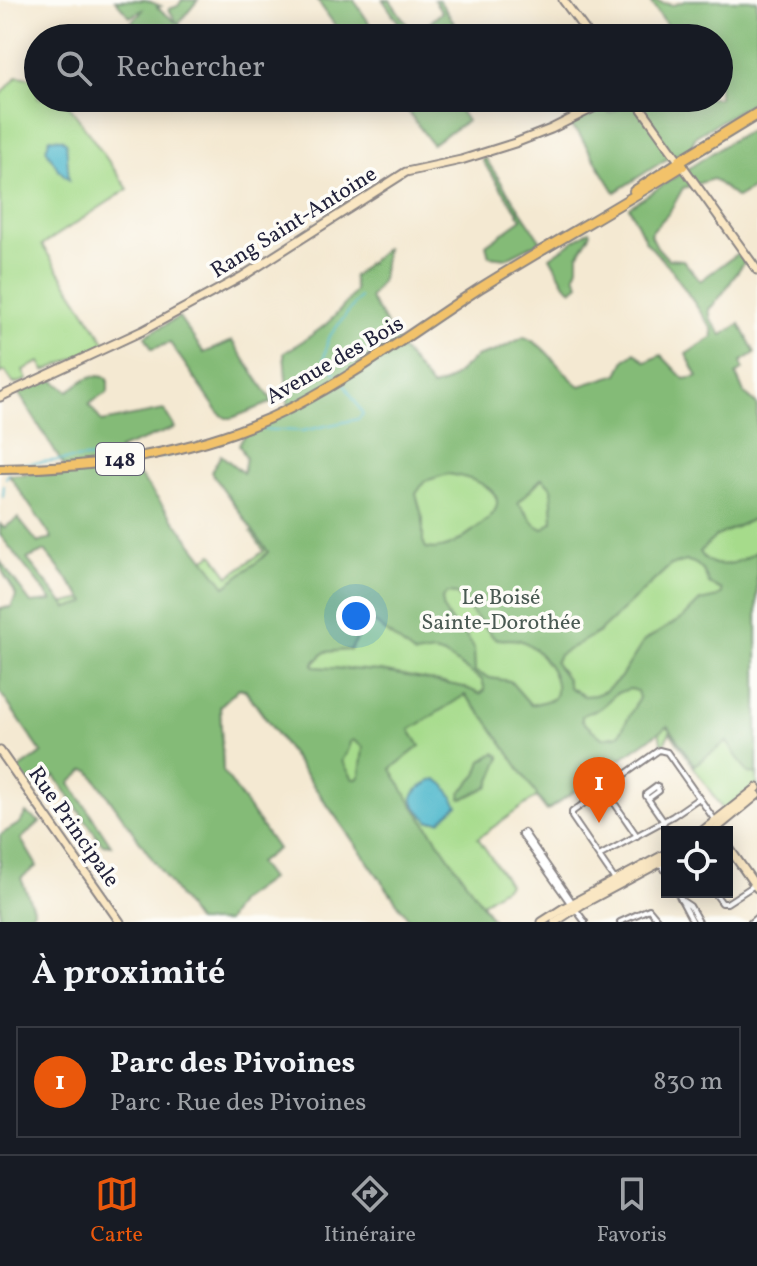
<!DOCTYPE html>
<html lang="fr">
<head>
<meta charset="utf-8">
<style>
  :root { --surface:#171b24; --page:#242831; --text:#f1f3f6; --muted:#9ea1a6; --line:#363941; --accent:#ea580c }
  body { margin:0; font-family:Vollkorn,serif; background:var(--page); color:var(--text) }
  .controls { position:absolute; right:24px; bottom:24px; display:grid; overflow:hidden; border-radius:0px; box-shadow:0 4px 20px #0003 }
  .controls button { width:72px; height:72px; display:grid; place-items:center; padding:0; border:0; border-bottom:2px solid var(--line); background:var(--surface); color:var(--text); font:40px sans-serif }
  .you { position:absolute; left:356px; top:616px; width:28px; height:28px; margin:-20px; border:6px solid #fff; border-radius:50%; background:#1a73e8; box-shadow:0 0 0 12px #1a73e833 }
  .badge { display:grid; place-items:center; width:52px; height:52px; border-radius:50%; background:var(--accent); color:#fff; font-size:26px; font-weight:700 }
  .pin { position:absolute; translate:-50% -66px; filter:drop-shadow(0 2px 4px #0008) }
  .pin::after { content:''; position:absolute; top:42px; width:28px; height:24px; background:inherit; clip-path:polygon(0 0,100% 0,50% 100%) }
  .list { margin:0; padding:0; list-style:none }
  h2 { display:flex; justify-content:space-between; align-items:center; height:104px; margin:0; padding:0 32px; font-size:34px }
  h2 small { font-size:26px; font-weight:400; color:var(--muted) }
  .list li { display:grid; grid-template-columns:52px 1fr auto; gap:24px; align-items:center; box-sizing:border-box; height:112px; margin:0 16px 16px; padding:0 16px; border:2px solid var(--line); border-radius:0px }
  .list b { display:block; font-size:30px; white-space:nowrap }
  .list p { margin:0; font-size:26px; white-space:nowrap; color:var(--muted) }
  .list em { font-size:26px; font-style:normal; color:var(--muted) }
  .icon { flex:none; width:44px; height:44px; fill:none; stroke:currentColor; stroke-width:2; stroke-linecap:round; stroke-linejoin:round }
  .map { position:relative; flex:none; width:757px; height:922px; overflow:hidden }
  .search { position:absolute; background:var(--surface); box-shadow:0 4px 20px #0003; left:24px; right:24px; top:24px; height:88px; display:flex; align-items:center; gap:20px; box-sizing:border-box; padding:0 28px; border-radius:44px; color:var(--muted); font-size:30px }
  .sheet { height:232px; background:var(--surface) }
  nav { display:flex; justify-content:space-around; align-items:center; box-sizing:border-box; height:112px; border-top:2px solid var(--line); background:var(--surface); font-size:22px; color:var(--muted) }
  nav a { display:grid; justify-items:center; gap:4px }
  nav .on { color:var(--accent) }
  .map>svg:first-child { display:block }
  .green { fill:#a6db8b; stroke:#647e63; stroke-width:2 }
  .forest { fill:#84bb77; stroke:#536e59; stroke-width:2; fill-rule:evenodd }
  .water { fill:#4eb8cc; stroke:#386d84; stroke-width:2 }
  .lines { fill:none; stroke-linecap:round; stroke-linejoin:round }
  .stream { stroke:#4eb8cc; stroke-width:2 }
  .street-casing { stroke:#8b8686; stroke-width:8 }
  .secondary-casing { stroke:#8b8686; stroke-width:11 }
  .primary-casing { stroke:#8b8686; stroke-width:12 }
  .highway-casing { stroke:#8b8686; stroke-width:14 }
  .street { stroke:#fff; stroke-width:4 }
  .secondary { stroke:#fae7c3; stroke-width:7 }
  .primary { stroke:#f2c26a; stroke-width:8 }
  .highway { stroke:#f2c26a; stroke-width:10 }
  .labels { text-anchor:middle; stroke-width:7; stroke-linejoin:round; paint-order:stroke }
  .shield { fill:#fdfcf7; stroke:#646373; stroke-width:2 }
  .shield-label { font-size:20px; font-weight:bold; fill:#22223b }
  .street-label { font-size:22px; fill:#22223b; stroke:#fdfcf7 }
  .park-label { font-size:22px; fill:#4a5a53; stroke:#fdfcf7 }
</style>
</head>
<body>
<div class="map">
<svg width="757" height="922" viewBox="0 0 757 922">
  <rect width="100%" height="100%" fill="#fdfcf7"/>
  <filter id="ink" filterUnits="userSpaceOnUse"><feTurbulence type="fractalNoise" baseFrequency=".0125" numOctaves="2"/><feDisplacementMap in="SourceGraphic" scale="16" xChannelSelector="R" yChannelSelector="G"/><feConvolveMatrix kernelMatrix="1 2 1 2 8 2 1 2 1" color-interpolation-filters="sRGB"/></filter>
  <filter id="wash" filterUnits="userSpaceOnUse"><feTurbulence type="fractalNoise" baseFrequency=".006" numOctaves="4" result="noise"/><feDisplacementMap in="SourceGraphic" scale="32" xChannelSelector="R" yChannelSelector="G"/><feGaussianBlur stdDeviation="1.8" result="paint"/><feColorMatrix in="noise" values="0 0 0 0 0 0 0 0 0 0 0 0 0 0 0 0 0 1.4 0 .05"/><feComposite in="paint" operator="in"/></filter>
  <g filter="url(#wash)">
    <rect width="100%" height="100%" fill="#f4e9d2"/>
    <!-- green -->
    <g class="green">
      <polygon points="17,76 38,79 38,98 64,98 128,189 42,245 107,345 45,371 40,362 23,370 27,380 14,384 5,371 0,374 0,96"/>
      <polygon points="736,375 744,393 757,405 757,785 723,810 670,732 662,747 659,731 547,811 536,797 478,838 509,884 482,903 494,922 411,922 245,690 239,688 220,706 223,771 277,849 258,863 269,880 80,756 16,771 42,753 0,692 0,608 61,604 165,582 213,554 229,576 264,551 251,532 450,417"/>
    </g>
    <!-- forest -->
    <g class="forest">
      <polygon points="115,0 146,0 161,6 157,7 177,23 169,9 178,6 182,0 198,0 179,23 185,38 168,38 168,34 160,31 148,38 115,38 140,14 142,10 130,17"/>
      <polygon points="317,0 354,0 379,38 344,38"/>
      <polygon points="383,0 390,0 415,36 442,12 434,0 439,0 464,38 409,38"/>
      <polygon points="649,0 673,5 688,0 757,0 757,99 696,136 690,149 665,160 615,192 579,134 572,128 570,122 604,104 610,113 640,98 719,98 719,38 676,38"/>
      <polygon points="398,98 451,98 467,121 432,144"/>
      <path d="M757,127V186L737,198L713,179L683,188L669,213L650,233L657,247L668,259L683,260L700,281L740,252L746,260C733,276 724,296 709,309L711,320L722,335L740,324L755,353L741,362L743,369L736,375L744,393L757,405V517L715,537L700,552C713,574 740,563 757,551V774L748,773L727,742L694,765L668,726L547,810L486,719L465,695L410,730L420,746L391,769L407,796L494,922H411L245,689L239,688L220,706L223,771L277,849L258,863L270,879L239,901L226,922H197L90,771L85,770L70,783L111,845L102,844L55,776L28,788L16,771L42,753L0,692V609L11,607L16,596C13,583 0,575 0,561L31,603L52,601L0,535V524L4,528L18,518L38,543L52,538L9,475L67,471L18,392L49,377L68,391C85,381 87,372 108,378V392L89,404L102,422L164,410L175,428L119,449L225,586L261,559L268,552L211,472L221,455L243,473L246,458L239,444L250,428L284,415L288,404L284,353C317,332 332,324 355,291L353,277L386,248L382,280L370,298L401,348L432,387L447,382L476,357L496,351L524,337C549,346 558,371 580,386L618,374L625,360L635,352L646,362L661,355L684,379L698,377L686,354L713,337L712,329L671,269L646,242L629,207L735,138ZM448,474C469,477 517,491 488,519C470,532 450,553 426,548L423,541V519L416,494L425,481ZM542,478L551,487L553,521L543,529L536,525L518,503ZM45,551L86,602L85,603L67,608L27,559ZM687,561C700,563 705,572 709,584L722,590V593L718,597L700,601L684,617L644,641L620,678L605,691L595,695L584,696L569,687L567,679L555,663L559,655L599,632L671,565ZM447,593L456,594L494,638C502,641 510,638 519,640C538,645 566,681 553,699L531,705L510,681L490,678L475,672L474,648L464,633L451,622L444,610L442,599ZM375,623L415,655L434,652L444,655L482,680L485,690L480,694L464,687L381,671L315,667L313,664L325,652L350,650L366,625ZM631,689L637,691L639,698L619,735L602,738L582,721V716C586,713 590,712 595,711C611,705 606,693 631,689ZM353,740L363,747L360,775L357,779H353L342,761L349,749L350,742Z"/>
      <polygon points="485,158 541,241 507,258 489,256 486,245 522,219 482,160"/>
      <polygon points="590,230 591,233 578,255 578,267 575,275 579,284 572,290 565,284 550,257"/>
      <polygon points="179,317 204,353 232,341 273,402 232,418 226,418 219,413 170,343 152,349 145,336"/>
      <polygon points="495,753 500,756 500,759 489,786 463,799 460,798 461,792 477,775 482,761"/>
      <polygon points="26,813 40,822 21,839 37,866 21,878 34,911 21,922 0,922 0,835 20,823"/>
    </g>
    <!-- water -->
    <g class="water">
      <polygon points="50,138 62,139 66,142 69,180 58,169 46,149"/>
      <path d="M437,780L445,785L458,805L440,821H429C416,807 402,797 425,785C436,779 424,782 437,780Z"/>
    </g>
    <g class="lines">
      <!-- stream -->
      <g class="stream">
        <polyline points="335,373 324,359 328,338 360,297"/>
        <polyline points="255,429 302,431 358,419 363,414 344,384"/>
        <polyline points="161,457 188,450"/>
        <polyline points="6,465 131,454"/>
        <polyline points="6,478 8,473"/>
        <polyline points="3,497 4,485"/>
      </g>
    </g>
  </g>
  <g filter="url(#ink)">
    <g class="lines">
      <defs>
        <g id="street">
          <polyline points="604,788 637,836"/>
          <polyline points="648,799 659,791 657,786 646,794 646,796 664,822"/>
          <polyline points="599,856 673,816 699,798"/>
          <polyline points="660,862 667,874"/>
          <polyline points="615,880 572,817 572,812 659,750 667,752 716,822"/>
          <polyline points="677,892 693,922"/>
          <polyline points="714,892 722,903 727,903 756,884"/>
          <polyline points="681,900 690,906 699,922"/>
          <polyline points="570,903 521,834 524,832 573,903"/>
          <polyline points="576,910 585,922"/>
          <polyline points="620,922 649,909 660,922"/>
          <polyline points="751,922 757,917"/>
        </g>
        <g id="secondary">
          <polyline points="563,0 591,38"/>
          <polyline points="634,98 757,270"/>
          <polyline points="0,397 142,331 243,276 406,172 461,160 515,143 551,129 613,98"/>
          <polyline points="0,751 120,922"/>
          <polyline points="701,832 757,788"/>
          <polyline points="712,832 757,795"/>
          <polyline points="727,845 757,888"/>
          <polyline points="542,922 567,906 667,853"/>
          <polyline points="555,922 581,905 667,859"/>
        </g>
        <g id="primary">
          <polyline points="634,191 680,161"/>
          <path d="M0,469C100,468 206,452 295,406C360,372 418,328 480,288C547,246 616,208 683,166"/>
        </g>
        <polyline id="highway" points="680,161 757,114"/>
      </defs>
      <!-- street casing -->
      <use href="#street" class="street-casing"/>
      <!-- secondary casing -->
      <use href="#secondary" class="secondary-casing"/>
      <!-- primary casing -->
      <use href="#primary" class="primary-casing"/>
      <!-- highway casing -->
      <use href="#highway" class="highway-casing"/>
      <!-- street -->
      <use href="#street" class="street"/>
      <!-- secondary -->
      <use href="#secondary" class="secondary"/>
      <!-- primary -->
      <use href="#primary" class="primary"/>
      <!-- highway -->
      <use href="#highway" class="highway"/>
    </g>
  </g>
  <g class="labels">
    <!-- shield labels -->
    <rect class="shield" x="96" y="443" width="48" height="32" rx="6"/>
    <g class="shield-label">
      <text x="120" y="466">148</text>
    </g>
    <!-- street labels -->
    <g class="street-label">
      <text transform="translate(293 221) rotate(-32)" y="8">Rang Saint-Antoine</text>
      <text transform="translate(334 359) rotate(-30)" y="8">Avenue des Bois</text>
      <text transform="translate(75 826) rotate(55)" y="8">Rue Principale</text>
    </g>
    <!-- park labels -->
    <g class="park-label">
      <text x="501" y="604">Le Boisé<tspan x="501" dy="25">Sainte-Dorothée</tspan></text>
    </g>
  </g>
</svg>
<div class="controls">
<button><svg class="icon" aria-label="locate" viewBox="0 0 24 24"><circle cx="12" cy="12" r="6"/><path d="M12 2v4M12 18v4M2 12h4M18 12h4"/></svg></button>
</div>
<div class="you"></div>
<div class="pin badge" style="left:599px;top:823px">1</div>
<div class="search"><svg class="icon" aria-label="search" viewBox="0 0 24 24"><circle cx="10" cy="10" r="6"/><path d="M15 15l6 6"/></svg>Rechercher</div>
</div>
<section class="sheet">
<h2>À proximité<small></small></h2>
<ul class="list">
<li><span class="badge">1</span><div><b>Parc des Pivoines</b><p>Parc · Rue des Pivoines</p></div><em>830 m</em></li>
</ul>
</section>
<nav>
<a class="on"><svg class="icon" aria-label="map" viewBox="0 0 24 24"><path d="M3 6l6-2 6 2 6-2v14l-6 2-6-2-6 2zM9 4v14M15 6v14"/></svg>Carte</a>
<a><svg class="icon" aria-label="directions" viewBox="0 0 24 24"><path d="M12 3l9 9-9 9-9-9zM9 14v-3h6M13 9l2 2-2 2"/></svg>Itinéraire</a>
<a><svg class="icon" aria-label="saved" viewBox="0 0 24 24"><path d="M7 4h10v16l-5-4-5 4z"/></svg>Favoris</a>
</nav>
</body>
</html>
